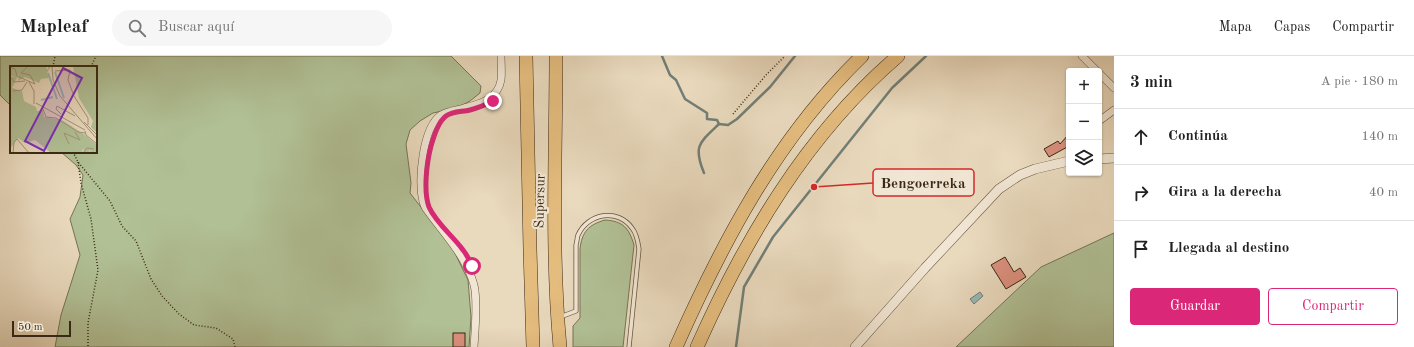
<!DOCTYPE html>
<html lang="es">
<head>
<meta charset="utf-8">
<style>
  :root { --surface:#fff; --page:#f6f6f6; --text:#222; --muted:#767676; --line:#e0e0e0; --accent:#db2777 }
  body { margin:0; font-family:"Old Standard TT",serif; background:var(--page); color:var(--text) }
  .controls { position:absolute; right:12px; top:12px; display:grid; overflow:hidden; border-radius:4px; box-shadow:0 1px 3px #0004 }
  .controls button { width:36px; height:36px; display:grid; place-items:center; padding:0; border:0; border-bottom:1px solid var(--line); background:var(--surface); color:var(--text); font:20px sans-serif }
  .scale { position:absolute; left:12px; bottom:10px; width:59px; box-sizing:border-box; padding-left:4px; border:2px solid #392915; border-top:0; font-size:11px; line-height:14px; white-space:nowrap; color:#392915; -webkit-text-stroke:3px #f1e6d4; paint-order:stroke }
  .stop { position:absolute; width:12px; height:12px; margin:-9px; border:3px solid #db2777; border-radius:50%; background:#fff }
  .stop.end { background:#db2777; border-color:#fff; box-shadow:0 1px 4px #0008 }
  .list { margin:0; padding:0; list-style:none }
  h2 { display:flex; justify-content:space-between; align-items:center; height:52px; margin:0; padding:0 16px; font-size:17px }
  h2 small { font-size:13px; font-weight:400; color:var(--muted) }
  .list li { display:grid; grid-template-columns:26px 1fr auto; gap:12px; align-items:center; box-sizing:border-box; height:56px; padding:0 16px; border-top:1px solid var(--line) }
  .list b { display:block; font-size:15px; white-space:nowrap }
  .list em { font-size:13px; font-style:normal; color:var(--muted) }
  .actions { display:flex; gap:8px; padding:12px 16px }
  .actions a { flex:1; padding:9px 0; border:1px solid var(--accent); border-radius:4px; text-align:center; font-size:14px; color:var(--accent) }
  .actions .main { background:var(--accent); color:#fff }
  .icon { flex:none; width:22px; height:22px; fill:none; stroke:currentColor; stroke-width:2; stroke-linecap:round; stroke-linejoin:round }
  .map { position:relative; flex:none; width:1114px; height:291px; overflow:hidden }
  header { display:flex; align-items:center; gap:24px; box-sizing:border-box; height:56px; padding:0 20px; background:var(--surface); border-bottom:1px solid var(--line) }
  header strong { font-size:19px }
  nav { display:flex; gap:22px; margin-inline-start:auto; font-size:14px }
  .search { width:280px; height:36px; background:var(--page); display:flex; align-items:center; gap:10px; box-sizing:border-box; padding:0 14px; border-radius:22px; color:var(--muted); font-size:15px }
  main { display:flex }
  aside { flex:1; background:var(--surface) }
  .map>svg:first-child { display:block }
  .green { fill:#b1c095; stroke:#757455 }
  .water { fill:#98b9b6; stroke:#727f76 }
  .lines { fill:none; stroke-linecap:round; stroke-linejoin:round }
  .stream { stroke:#727f76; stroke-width:2.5 }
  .building { fill:#db907e; stroke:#392915 }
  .service-casing { stroke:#65553f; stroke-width:5 }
  .minor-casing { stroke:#65553f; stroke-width:8 }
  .tertiary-casing { stroke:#65553f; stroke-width:10 }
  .motorway-casing { stroke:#392915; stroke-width:14 }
  .path { stroke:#392915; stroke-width:1.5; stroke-dasharray:1 2; stroke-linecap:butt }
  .service { stroke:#f1e6d4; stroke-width:3.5 }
  .minor { stroke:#f1e6d4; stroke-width:7 }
  .tertiary { stroke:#f1e6d4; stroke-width:9 }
  .motorway { stroke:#e4bc7e; stroke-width:13 }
  .route { stroke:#db2777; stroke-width:5 }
  .labels { text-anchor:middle; stroke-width:4; stroke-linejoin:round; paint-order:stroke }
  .street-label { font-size:14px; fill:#392915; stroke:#f1e6d4 }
  .inset-river { fill:none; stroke:#98b9b6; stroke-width:2 }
  .inset-road { fill:none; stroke:#a3937a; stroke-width:1 }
  .view { fill:#7b2cbf; fill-opacity:0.15; stroke:#7b2cbf; stroke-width:2 }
  .inset-edge { fill:none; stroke:#392915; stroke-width:2 }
  .leader { fill:none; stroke:#d62828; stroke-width:1.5 }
  .callout-dot { fill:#d62828; stroke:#f1e6d4; stroke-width:1.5 }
  .callout { fill:#f1e6d4; stroke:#d62828; stroke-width:1.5 }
  .callout-label { font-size:15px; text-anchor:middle; font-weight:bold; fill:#392915 }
</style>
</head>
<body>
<header>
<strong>Mapleaf</strong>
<div class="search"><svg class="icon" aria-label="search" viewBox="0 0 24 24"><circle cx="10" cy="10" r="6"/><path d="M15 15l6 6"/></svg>Buscar aquí</div>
<nav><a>Mapa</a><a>Capas</a><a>Compartir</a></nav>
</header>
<main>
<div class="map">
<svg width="1114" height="291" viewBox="0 0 1114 291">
  <rect width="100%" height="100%" fill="#e9d9bd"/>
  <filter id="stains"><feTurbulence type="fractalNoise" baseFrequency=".005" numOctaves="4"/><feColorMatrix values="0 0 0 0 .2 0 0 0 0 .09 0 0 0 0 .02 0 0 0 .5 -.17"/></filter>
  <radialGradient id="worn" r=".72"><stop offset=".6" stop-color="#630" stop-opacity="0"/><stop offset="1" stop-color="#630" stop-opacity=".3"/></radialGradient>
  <!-- green -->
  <g class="green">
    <polygon points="0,0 451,0 481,30 480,37 470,45 457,52 433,57 420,65 410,74 406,88 411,127 410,137 452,191 468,224 471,261 469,291 55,291 61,259 80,199 70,163 80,141 83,119 76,109 61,96 96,96 96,11 11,11 11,50 0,39"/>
    <path d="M605,164C623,165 629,172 634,189L623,291H573V270L580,262V193C582,176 588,169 605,164Z"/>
    <polygon points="1114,177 1114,291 956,291 1041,211"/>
  </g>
  <!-- water -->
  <polygon class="water" points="980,236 983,240 974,248 970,243"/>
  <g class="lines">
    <!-- stream -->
    <g class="stream">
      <polyline points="662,0 670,19 676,24 685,43 707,57 707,63 717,64 719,68"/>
      <path d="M704,117C693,90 699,87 719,68L728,69L737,63L770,31L795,0"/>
      <polyline points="736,291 744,231 773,181 892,32 926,0"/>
    </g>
  </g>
  <!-- building -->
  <g class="building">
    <polygon points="1069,78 1069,90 1049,101 1044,93 1058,85 1060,88"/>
    <polygon points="1005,201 1014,216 1020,212 1026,221 1006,233 991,209"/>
    <rect x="453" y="277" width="12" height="14"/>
  </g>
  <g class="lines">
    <defs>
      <path id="service" d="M560,261L576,255V189C577,186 577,182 578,179C588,157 618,152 632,172C637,178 638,186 639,193L629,291"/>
      <g id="minor">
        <polyline points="1082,0 1097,15"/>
        <polyline points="1099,17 1114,32"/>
        <polyline points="1099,65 1114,54"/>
        <path d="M474,291C475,274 478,245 474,229C466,200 444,178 427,154C425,152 424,149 423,146C418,125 422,72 441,59C448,55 457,54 464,52C480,48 498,43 501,24C502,17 501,8 501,0"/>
      </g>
      <g id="tertiary">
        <polyline points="1099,103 1114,102"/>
        <polyline points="855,291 925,212 999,133 1020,119 1035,113 1069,105"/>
      </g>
      <g id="motorway">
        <polyline points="526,0 530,193 533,291"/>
        <path d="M556,0C556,97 551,194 560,291"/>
        <path d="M676,291C723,185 778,81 862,0"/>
        <path d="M697,291C745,183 807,78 898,0"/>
      </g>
    </defs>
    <!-- service casing -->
    <use href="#service" class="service-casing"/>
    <!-- minor casing -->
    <use href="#minor" class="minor-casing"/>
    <!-- tertiary casing -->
    <use href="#tertiary" class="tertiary-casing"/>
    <!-- motorway casing -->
    <use href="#motorway" class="motorway-casing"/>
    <!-- path -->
    <g class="path">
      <polyline points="53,11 55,0"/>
      <polyline points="91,11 96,0"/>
      <polyline points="733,58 766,19 785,0"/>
      <polyline points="73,96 78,106 110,145 122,170 136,185 151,223 162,240 179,258 194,269 216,272 233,283 235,291"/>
      <polyline points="78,106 81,127 91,163 98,214 88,267 88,291"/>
    </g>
    <!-- service -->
    <use href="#service" class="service"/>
    <!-- minor -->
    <use href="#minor" class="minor"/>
    <!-- tertiary -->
    <use href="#tertiary" class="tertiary"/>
    <!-- motorway -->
    <use href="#motorway" class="motorway"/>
  </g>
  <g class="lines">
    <!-- route -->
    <path class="route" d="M472,210C470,205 467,199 463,194C453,180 436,167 429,151C423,135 427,105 431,90C434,80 438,66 446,60C453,55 462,56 470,54C478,52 485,49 493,45"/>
  </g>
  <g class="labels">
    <!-- street labels -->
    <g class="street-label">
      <text transform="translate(539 145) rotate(-89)" y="5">Supersur</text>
    </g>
  </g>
  <!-- overview -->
  <g transform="translate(10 10)">
    <rect width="87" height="87" fill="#e9d9bd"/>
    <path d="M1,0H35L38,4V0H41L37,7L39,12L31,13L29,17L15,11L8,15L9,8L2,22L12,25L14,35L26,41L27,45L33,44L34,51L52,54L75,69L87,79V87H80L79,83V87H74L73,82L72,87H41L25,74L15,77L8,72L0,83V13L3,11L0,9ZM63,0H87V67L81,61L83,55L69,32Z" fill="#b1c095"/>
    <path class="inset-river" d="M45,6L54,32M38,7L47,33M31,34L43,31"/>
    <path class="inset-road" d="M42,0L43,14L50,30L87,73M0,1L5,3L7,10L25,18L20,9L11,7L18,0M60,4L58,14L64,30L78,52V59M45,5L60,4M1,11L4,16L15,15M19,16L24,25V38M3,25L12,24L17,16M26,37L75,64M33,43L36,51L46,52L68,66L75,67M51,48L46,43L47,40L65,50M74,56L86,68M75,65L76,69L87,78M59,78L54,67L70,74L65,66M3,87L4,76L7,73L19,87M73,87L77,82L84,83"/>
    <path class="view" d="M53,2L72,12L34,85L15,75Z"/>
    <rect width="87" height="87" class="inset-edge"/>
  </g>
  <!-- callouts -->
  <path class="leader" d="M814 131L873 127"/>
  <circle class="callout-dot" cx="814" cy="131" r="4"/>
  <rect class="callout" x="873" y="113" width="101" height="27" rx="4"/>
  <g class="callout-label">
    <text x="923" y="132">Bengoerreka</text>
  </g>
  <rect width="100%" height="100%" filter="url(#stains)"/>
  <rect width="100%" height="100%" fill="url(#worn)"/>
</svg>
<div class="controls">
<button>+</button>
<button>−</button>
<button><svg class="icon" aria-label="layers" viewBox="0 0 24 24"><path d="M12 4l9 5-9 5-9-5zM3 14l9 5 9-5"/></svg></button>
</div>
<div class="scale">50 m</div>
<div class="stop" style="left:472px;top:210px"></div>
<div class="stop end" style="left:493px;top:45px"></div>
</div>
<aside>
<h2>3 min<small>A pie · 180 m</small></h2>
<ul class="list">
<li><svg class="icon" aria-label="ahead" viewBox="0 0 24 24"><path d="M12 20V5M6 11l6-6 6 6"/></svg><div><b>Continúa</b></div><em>140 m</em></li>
<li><svg class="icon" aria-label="right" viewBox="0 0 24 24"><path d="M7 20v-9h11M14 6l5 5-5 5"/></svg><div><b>Gira a la derecha</b></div><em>40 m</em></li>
<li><svg class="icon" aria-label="arrive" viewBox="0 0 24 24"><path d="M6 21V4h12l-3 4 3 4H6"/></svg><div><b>Llegada al destino</b></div></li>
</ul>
<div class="actions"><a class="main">Guardar</a><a>Compartir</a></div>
</aside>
</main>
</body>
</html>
